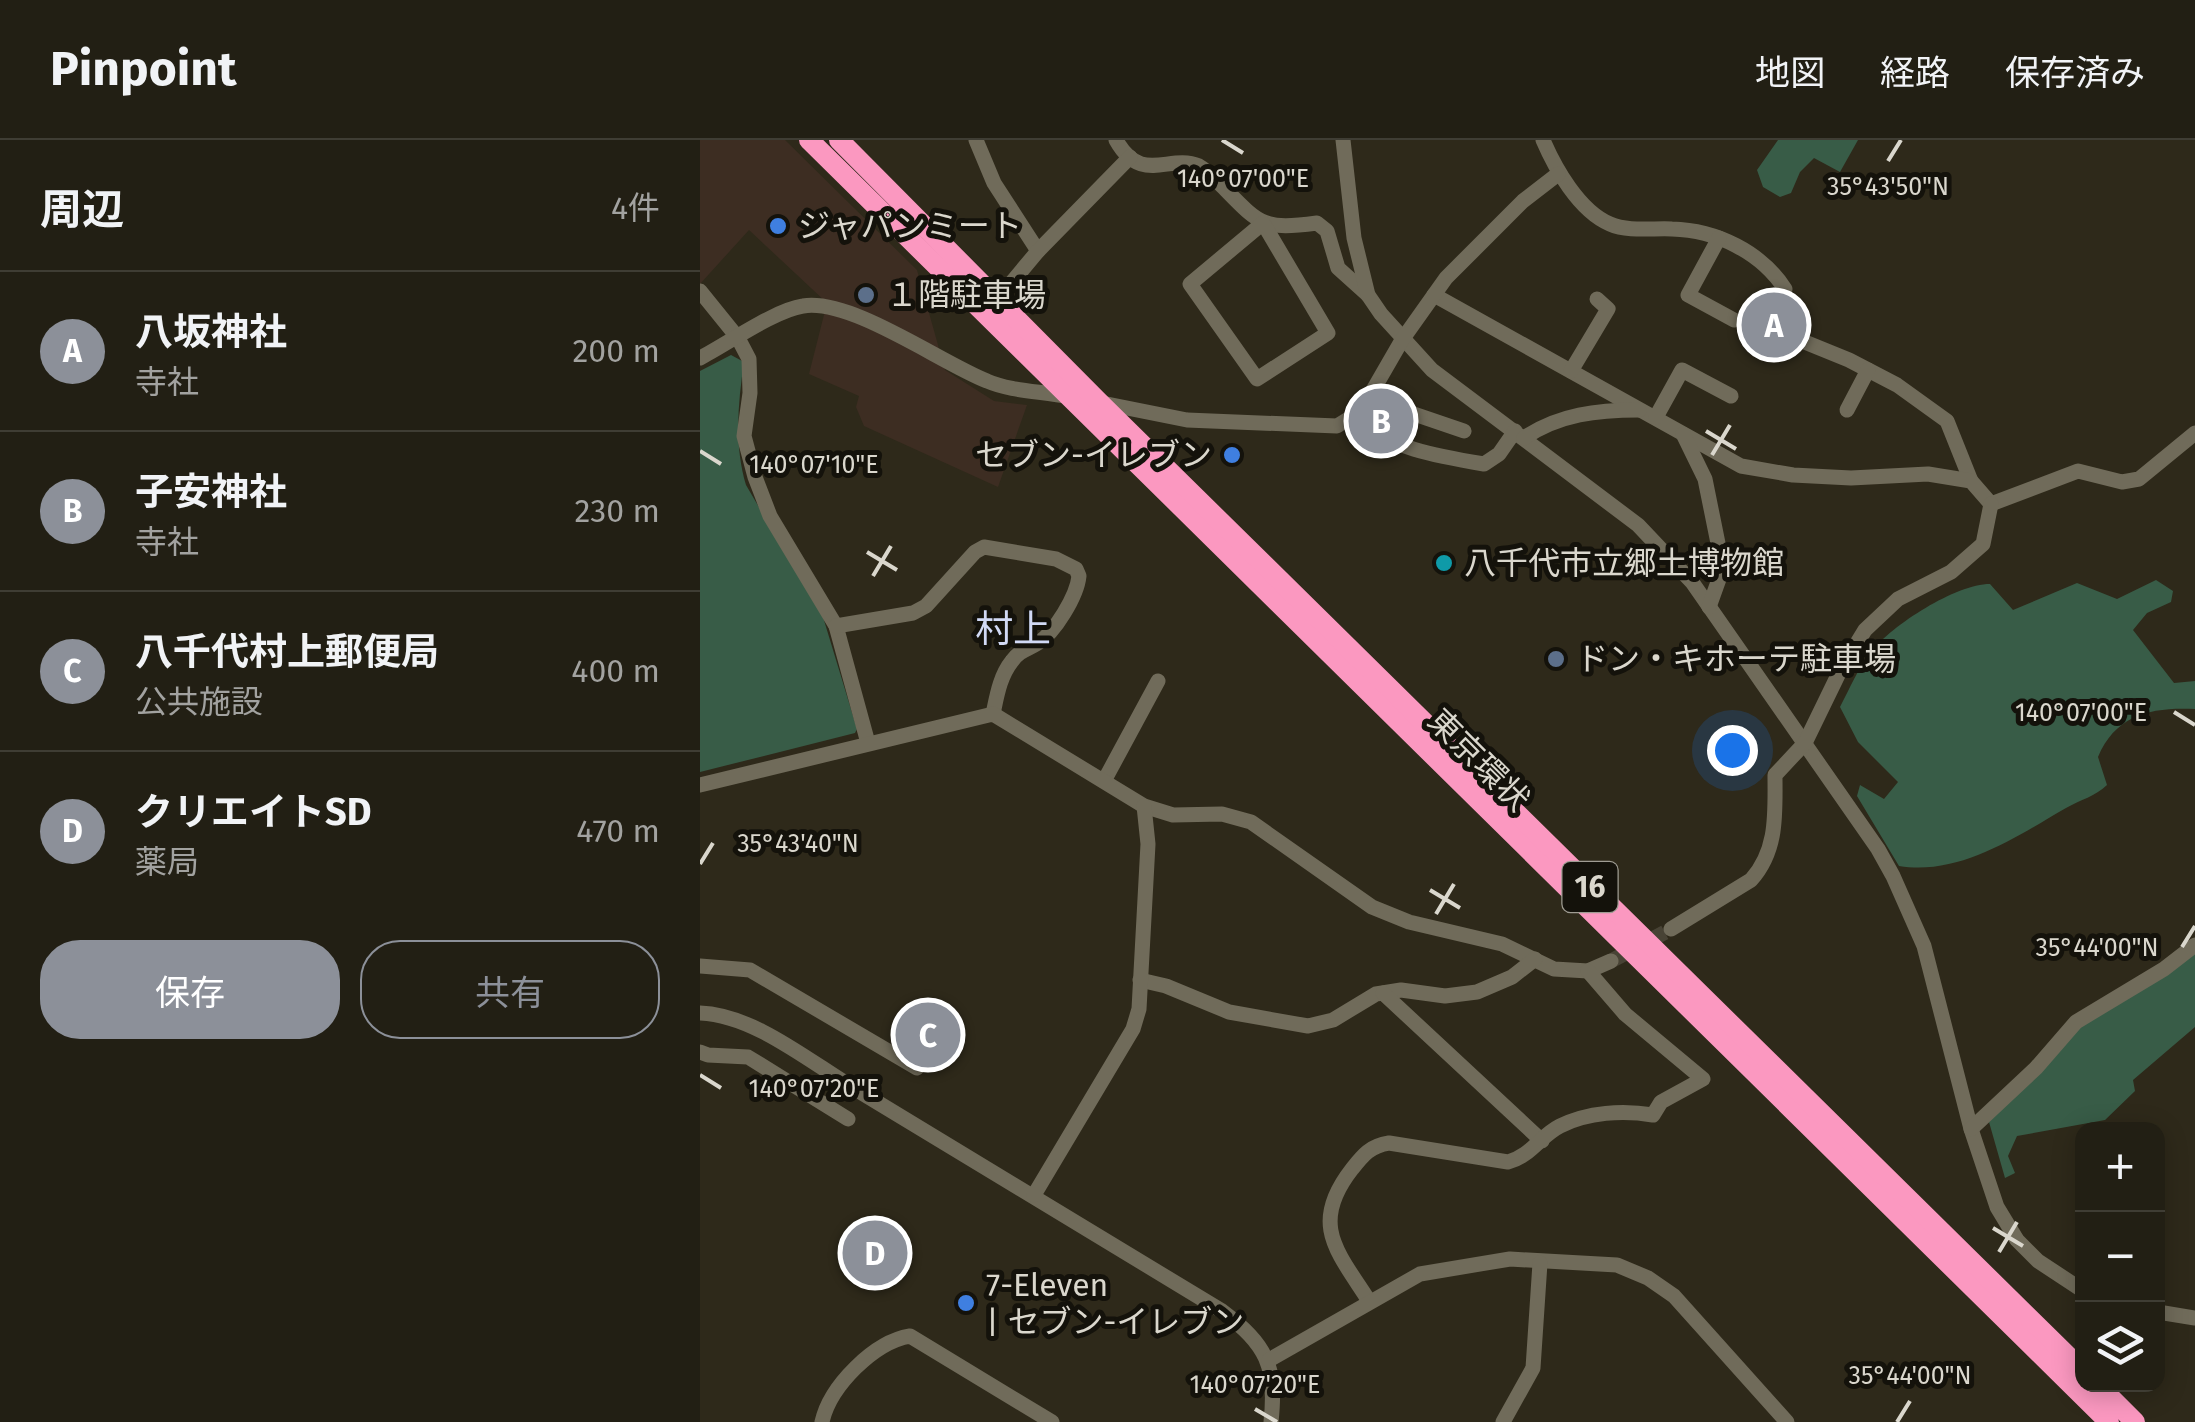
<!DOCTYPE html>
<html lang="ja">
<head>
<meta charset="utf-8">
<style>
  :root { --surface:#221f14; --page:#2a271d; --text:#f1f3f6; --muted:#a2a2a0; --line:#3f3d34; --accent:#8c9099 }
  body { margin:0; font-family:"Fira Sans","Noto Sans JP",sans-serif; background:var(--page); color:var(--text) }
  .controls { position:absolute; right:30px; bottom:30px; display:grid; overflow:hidden; border-radius:20px; box-shadow:0 5px 25px #0003 }
  .controls button { width:90px; height:90px; display:grid; place-items:center; padding:0; border:0; border-bottom:2px solid var(--line); background:var(--surface); color:var(--text); font:50px sans-serif }
  .you { position:absolute; left:1032px; top:610px; width:35px; height:35px; margin:-25px; border:8px solid #fff; border-radius:50%; background:#1a73e8; box-shadow:0 0 0 15px #1a73e833 }
  .badge { display:grid; place-items:center; width:65px; height:65px; border-radius:50%; background:var(--accent); color:#fff; font-size:32px; font-weight:700 }
  .pin { position:absolute; translate:-50% -50%; border:5px solid #fff; box-shadow:0 2px 10px #0006 }
  .list { margin:0; padding:0; list-style:none }
  h2 { display:flex; justify-content:space-between; align-items:center; height:130px; margin:0; padding:0 40px; font-size:42px }
  h2 small { font-size:32px; font-weight:400; color:var(--muted) }
  .list li { display:grid; grid-template-columns:65px 1fr auto; gap:30px; align-items:center; box-sizing:border-box; height:160px; padding:0 40px; border-top:2px solid var(--line) }
  .list b { display:block; font-size:38px; white-space:nowrap }
  .list p { margin:0; font-size:32px; white-space:nowrap; color:var(--muted) }
  .list em { font-size:32px; font-style:normal; color:var(--muted) }
  .actions { display:flex; gap:20px; padding:30px 40px }
  .actions a { flex:1; padding:22px 0; border:2px solid var(--accent); border-radius:40px; text-align:center; font-size:35px; color:var(--accent) }
  .actions .main { background:var(--accent); color:#fff }
  .icon { flex:none; width:55px; height:55px; fill:none; stroke:currentColor; stroke-width:2; stroke-linecap:round; stroke-linejoin:round }
  .map { position:relative; flex:none; width:1495px; height:1282px; overflow:hidden }
  header { display:flex; align-items:center; gap:60px; box-sizing:border-box; height:140px; padding:0 50px; background:var(--surface); border-bottom:2px solid var(--line) }
  header strong { font-size:48px }
  nav { display:flex; gap:55px; margin-inline-start:auto; font-size:35px }
  main { display:flex }
  aside { flex:1; background:var(--surface) }
  .map>svg:first-child { display:block }
  .commercial { fill:#3d2d22 }
  .green { fill:#385c47 }
  .lines { fill:none; stroke-linecap:round; stroke-linejoin:round }
  .minor-tunnel { stroke:#484335; stroke-width:15; stroke-dasharray:15 8; stroke-linecap:butt }
  .minor { stroke:#706b5a; stroke-width:15 }
  .highway { stroke:#fb98c0; stroke-width:20 }
  .ticks { fill:none; stroke:#dad7cd; stroke-width:4 }
  .shop-dot { fill:#3f7fe0; stroke:#14120b; stroke-width:4 }
  .service-dot { fill:#5c6f8a; stroke:#14120b; stroke-width:4 }
  .culture-dot { fill:#0f9aa8; stroke:#14120b; stroke-width:4 }
  .labels { text-anchor:middle; stroke-width:10; stroke-linejoin:round; paint-order:stroke }
  .shield { fill:#14120b; stroke:#9f9c93; stroke-width:2.5 }
  .shield-label { font-size:30px; font-weight:bold; fill:#dad7cd }
  .poi-label { font-size:32px; fill:#dad7cd; stroke:#14120b; text-anchor:start }
  .street-label { font-size:32px; fill:#dad7cd; stroke:#14120b }
  .quarter-label { font-size:38px; fill:#d1d9f5; stroke:#14120b }
  .ticks-label { font-size:25px; text-anchor:middle; fill:#dad7cd; stroke:#14120b; stroke-width:10; stroke-linejoin:round; paint-order:stroke }
</style>
</head>
<body>
<header>
<strong>Pinpoint</strong>
<nav><a>地図</a><a>経路</a><a>保存済み</a></nav>
</header>
<main>
<aside>
<h2>周辺<small>4件</small></h2>
<ul class="list">
<li><span class="badge">A</span><div><b>八坂神社</b><p>寺社</p></div><em>200 m</em></li>
<li><span class="badge">B</span><div><b>子安神社</b><p>寺社</p></div><em>230 m</em></li>
<li><span class="badge">C</span><div><b>八千代村上郵便局</b><p>公共施設</p></div><em>400 m</em></li>
<li><span class="badge">D</span><div><b>クリエイトSD</b><p>薬局</p></div><em>470 m</em></li>
</ul>
<div class="actions"><a class="main">保存</a><a>共有</a></div>
</aside>
<div class="map">
<svg width="1495" height="1282" viewBox="0 0 1495 1282">
  <rect width="100%" height="100%" fill="#2e291a"/>
  <!-- commercial -->
  <polygon class="commercial" points="0,0 85,0 217,130 245,230 294,261 327,265 298,347 164,286 156,267 159,256 109,234 127,163 49,90 0,144"/>
  <!-- green -->
  <g class="green">
    <polygon points="1078,0 1158,0 1140,32 1114,18 1100,32 1091,53 1080,57 1063,47 1057,30"/>
    <path d="M31,215L44,222C38,263 34,305 46,345L123,477L157,589L155,593L0,632V231Z"/>
    <path d="M1456,440L1473,451L1471,462L1447,473L1433,490L1474,543L1495,541V569C1452,567 1416,574 1398,617L1407,645C1396,656 1380,660 1366,668C1316,697 1259,736 1199,726L1157,656L1160,645L1184,659L1198,642L1158,602L1140,567C1150,548 1158,528 1171,512C1192,485 1256,444 1290,444L1313,470L1377,443L1417,459Z"/>
    <polygon points="1495,813 1495,887 1433,940 1435,951 1405,980 1317,996 1308,1016 1315,1033 1305,1038 1289,982 1380,883"/>
  </g>
  <g class="lines">
    <!-- minor-tunnel -->
    <polyline class="minor-tunnel" points="911,821 971,789"/>
    <!-- minor -->
    <g class="minor">
      <polyline points="276,0 294,43 338,111"/>
      <path d="M416,0C442,46 469,13 499,26C508,31 515,39 523,47C560,85 563,90 617,83L627,91L638,128L668,155"/>
      <polyline points="643,0 654,98 668,155 681,174 732,230 938,385 992,442 1178,709 1193,736 1224,806 1271,989 1297,1067 1317,1100 1338,1121 1382,1150"/>
      <path d="M843,0C855,28 879,71 910,84C928,92 953,88 972,89C1016,90 1061,112 1085,149L1082,163L1090,196L1149,220L1197,245L1247,281L1271,341"/>
      <polygon points="563,83 628,193 557,239 490,144"/>
      <polyline points="1019,98 988,155 1034,180"/>
      <polyline points="0,151 38,198 49,219 50,253 44,296 55,337 70,376 136,486 168,603"/>
      <polyline points="734,155 1041,326 1093,335 1151,338 1228,334 1271,341 1291,364"/>
      <polyline points="297,160 338,111 430,17"/>
      <path d="M0,218C27,204 75,170 103,166C151,158 241,223 287,241C312,252 343,251 370,257"/>
      <polyline points="871,231 908,169 897,159"/>
      <polyline points="670,259 764,291"/>
      <polyline points="397,262 487,280 637,286 661,271 702,200 746,138 823,61 858,34"/>
      <polyline points="1147,270 1168,230"/>
      <polyline points="956,277 982,230 1031,256"/>
      <path d="M651,279C691,308 736,316 784,324L799,314L815,291"/>
      <polyline points="983,294 1005,339 1023,428 1009,467"/>
      <path d="M824,298C859,274 898,270 939,270"/>
      <polyline points="1291,364 1378,331 1422,342 1439,339 1495,293"/>
      <path d="M136,486L213,473L226,466L275,412L284,407L356,419L376,429L379,436C377,456 355,492 338,503C327,510 320,510 312,521C300,536 297,555 293,574"/>
      <polyline points="404,641 458,541"/>
      <polyline points="0,645 293,574 444,666 473,675 522,674 551,682 672,767 709,782 802,804 854,829 888,831 911,821"/>
      <path d="M971,789L1051,740C1078,710 1075,673 1075,635L1105,603L1140,531L1165,490L1198,459L1251,432L1283,404L1291,364"/>
      <polyline points="0,826 50,830 217,928"/>
      <polyline points="440,840 466,846 529,872 608,886 633,880 676,854 701,850 745,856 777,852 812,837 835,819"/>
      <polyline points="683,853 842,1001"/>
      <path d="M0,873C56,875 113,925 162,953C283,1025 403,1098 522,1171C567,1205 577,1226 571,1282"/>
      <polyline points="0,912 8,915 48,917 148,979"/>
      <polyline points="1271,989 1336,928 1376,882 1464,829 1495,805"/>
      <polyline points="334,1055 433,889 439,869 448,704 444,666"/>
      <path d="M669,1161C637,1111 609,1084 652,1029C663,1015 670,1006 689,1003L808,1022C831,1016 840,996 860,986C888,972 923,970 953,975L961,962L1003,939L925,874L888,831"/>
      <polyline points="1458,1172 1495,1178"/>
      <polyline points="569,1220 720,1134 810,1119 917,1125 948,1138 974,1156 1087,1282"/>
      <path d="M122,1282C130,1246 174,1202 210,1196L352,1282"/>
      <polyline points="803,1282 833,1228 840,1123"/>
    </g>
    <!-- highway -->
    <g class="highway">
      <polyline points="109,0 1409,1282"/>
      <polyline points="139,0 399,262 1382,1230"/>
      <polyline points="1397,1244 1435,1282"/>
    </g>
  </g>
  <!-- ticks -->
  <path class="ticks" d="M522,0L543,13M1188,21L1201,0M1006,291L1036,309M0,311L21,324M1012,315L1030,285M167,412L197,430M173,436L191,406M1474,572L1495,585M0,724L13,703M730,750L760,768M736,774L754,744M1482,807L1495,786M0,935L21,948M1293,1088L1323,1106M1299,1112L1317,1082M555,1269L577,1282M1197,1282L1210,1261"/>
  <!-- markers -->
  <g class="shop-dot">
    <circle cx="78" cy="86" r="10"/>
    <circle cx="532" cy="315" r="10"/>
    <circle cx="266" cy="1163" r="10"/>
  </g>
  <g class="service-dot">
    <circle cx="166" cy="155" r="10"/>
    <circle cx="856" cy="519" r="10"/>
  </g>
  <circle class="culture-dot" cx="744" cy="423" r="10"/>
  <g class="labels">
    <!-- shield labels -->
    <rect class="shield" x="862.5" y="722" width="55" height="50" rx="8"/>
    <g class="shield-label">
      <text x="890" y="757">16</text>
    </g>
    <!-- poi labels -->
    <g class="poi-label">
      <text x="98" y="97">ジャパンミート</text>
      <text x="186" y="166">１階駐車場</text>
      <text x="512" y="326" text-anchor="end">セブン-イレブン</text>
      <text x="764" y="434">八千代市立郷土博物館</text>
      <text x="876" y="530">ドン・キホーテ駐車場</text>
      <text x="286" y="1156">7-Eleven<tspan x="286" dy="37">| セブン-イレブン</tspan></text>
    </g>
    <!-- street labels -->
    <g class="street-label">
      <text transform="translate(779 620) rotate(45)" y="11">東京環状</text>
    </g>
    <!-- quarter labels -->
    <g class="quarter-label">
      <text x="313" y="502">村上</text>
    </g>
  </g>
  <g class="ticks-label">
    <text x="543" y="47">140°07'00"E</text>
    <text x="1188" y="55">35°43'50"N</text>
    <text x="114" y="333">140°07'10"E</text>
    <text x="1381" y="581">140°07'00"E</text>
    <text x="98" y="712">35°43'40"N</text>
    <text x="1397" y="816">35°44'00"N</text>
    <text x="114" y="957">140°07'20"E</text>
    <text x="1210" y="1244">35°44'00"N</text>
    <text x="555" y="1253">140°07'20"E</text>
  </g>
</svg>
<div class="controls">
<button>+</button>
<button>−</button>
<button><svg class="icon" aria-label="layers" viewBox="0 0 24 24"><path d="M12 4l9 5-9 5-9-5zM3 14l9 5 9-5"/></svg></button>
</div>
<div class="you"></div>
<div class="pin badge" style="left:1074px;top:185px">A</div>
<div class="pin badge" style="left:681px;top:281px">B</div>
<div class="pin badge" style="left:228px;top:895px">C</div>
<div class="pin badge" style="left:175px;top:1113px">D</div>
</div>
</main>
</body>
</html>
